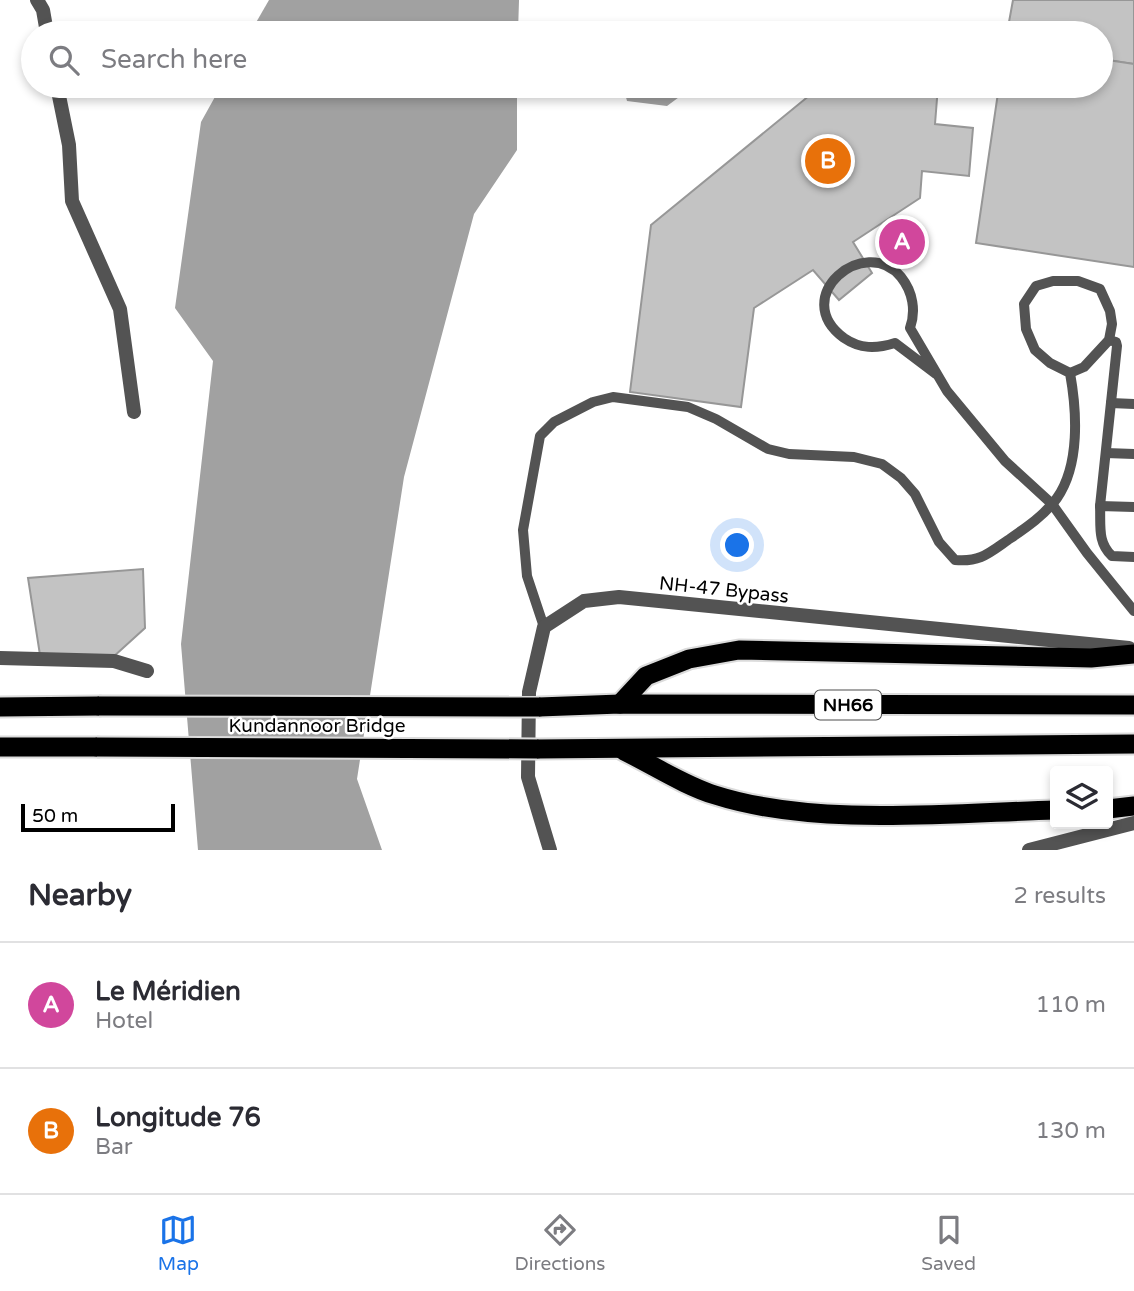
<!DOCTYPE html>
<html lang="en">
<head>
<meta charset="utf-8">
<style>
  :root { --surface:#fff; --page:#f2f2f3; --text:#2b2b33; --muted:#7c7c81; --line:#e1e1e2; --accent:#1a73e8 }
  body { margin:0; font-family:"Varela Round",sans-serif; background:var(--page); color:var(--text) }
  .controls { position:absolute; right:21px; bottom:21px; display:grid; overflow:hidden; border-radius:7px; box-shadow:0 4px 10px #0003 }
  .controls button { width:63px; height:63px; display:grid; place-items:center; padding:0; border:0; border-bottom:2px solid var(--line); background:var(--surface); color:var(--text); font:35px sans-serif }
  .scale { position:absolute; left:21px; bottom:18px; width:154px; box-sizing:border-box; padding-left:7px; border:4px solid #000; border-top:0; font-size:19px; line-height:24px; white-space:nowrap; color:#000; -webkit-text-stroke:5px #fff; paint-order:stroke }
  .you { position:absolute; left:738px; top:546px; width:24px; height:24px; margin:-18px; border:5px solid #fff; border-radius:50%; background:#1a73e8; box-shadow:0 0 0 10px #1a73e833 }
  .badge { display:grid; place-items:center; width:46px; height:46px; border-radius:50%; background:var(--accent); color:#fff; font-size:23px; font-weight:700 }
  .pin { position:absolute; translate:-50% -50%; border:4px solid #fff; box-shadow:0 2px 7px #0006 }
  .list { margin:0; padding:0; list-style:none }
  h2 { display:flex; justify-content:space-between; align-items:center; height:91px; margin:0; padding:0 28px; font-size:30px }
  h2 small { font-size:23px; font-weight:400; color:var(--muted) }
  .list li { display:grid; grid-template-columns:46px 1fr auto; gap:21px; align-items:center; box-sizing:border-box; height:126px; padding:0 28px; border-top:2px solid var(--line) }
  .list b { display:block; font-size:26px; white-space:nowrap }
  .list p { margin:0; font-size:23px; white-space:nowrap; color:var(--muted) }
  .list em { font-size:23px; font-style:normal; color:var(--muted) }
  .icon { flex:none; width:38px; height:38px; fill:none; stroke:currentColor; stroke-width:2; stroke-linecap:round; stroke-linejoin:round }
  .map { position:relative; flex:none; width:1134px; height:850px; overflow:hidden }
  .search { position:absolute; background:var(--surface); box-shadow:0 4px 10px #0003; left:21px; right:21px; top:21px; height:77px; display:flex; align-items:center; gap:18px; box-sizing:border-box; padding:0 24px; border-radius:38px; color:var(--muted); font-size:26px }
  .sheet { height:343px; background:var(--surface) }
  nav { display:flex; justify-content:space-around; align-items:center; box-sizing:border-box; height:98px; border-top:2px solid var(--line); background:var(--surface); font-size:19px; color:var(--muted) }
  nav a { display:grid; justify-items:center; gap:4px }
  nav .on { color:var(--accent) }
  .map>svg:first-child { display:block }
  .water { fill:#a1a1a1 }
  .building { fill:#c3c3c3; stroke:#979797; stroke-width:2 }
  .lines { fill:none; stroke-linecap:round; stroke-linejoin:round }
  .trunk-casing { stroke:#dbdbdb; stroke-width:23 }
  .service { stroke:#535353; stroke-width:10 }
  .minor { stroke:#535353; stroke-width:14 }
  .tertiary { stroke:#535353; stroke-width:14 }
  .trunk { stroke:#000; stroke-width:19 }
  .trunk-bridge-casing { stroke:#dbdbdb; stroke-width:23; stroke-linecap:butt }
  .trunk-bridge { stroke:#000; stroke-width:19 }
  .labels { text-anchor:middle; stroke-width:5; stroke-linejoin:round; paint-order:stroke }
  .shield { fill:#fff; stroke:#4c4c4c; stroke-width:2 }
  .shield-label { font-size:18px; font-weight:bold; fill:#000 }
  .street-label { font-size:19px; fill:#000; stroke:#fff }
</style>
</head>
<body>
<div class="map">
<svg width="1134" height="850" viewBox="0 0 1134 850">
  <rect width="100%" height="100%" fill="#fff"/>
  <!-- water -->
  <g class="water">
    <polygon points="269,0 519,0 518,33 250,33"/>
    <polygon points="221,86 517,86 517,150 474,214 404,477 357,779 382,850 198,850 181,644 213,361 175,308 201,122"/>
    <polygon points="623,86 694,86 667,106 627,101"/>
  </g>
  <!-- building -->
  <g class="building">
    <polygon points="1013,0 1134,0 1134,64 1101,59 1101,33 1007,33"/>
    <polygon points="1101,59 1134,64 1134,267 976,243 999,86 1101,86"/>
    <polygon points="821,86 938,86 935,124 973,128 969,176 922,171 920,198 853,242 872,273 839,300 813,270 754,308 741,407 630,392 651,225"/>
    <polygon points="143,569 145,628 112,658 40,655 28,578"/>
  </g>
  <g class="lines">
    <defs>
      <g id="trunk">
        <polyline points="620,704 646,676 689,659 739,650 1091,658 1134,654"/>
        <polyline points="0,707 99,706"/>
        <polyline points="539,707 620,704 1134,705"/>
        <polyline points="0,747 97,747"/>
        <polyline points="537,749 1134,744"/>
        <path d="M624,751C653,765 685,786 715,795C815,827 950,813 1055,810"/>
        <polyline points="1108,809 1134,806"/>
      </g>
    </defs>
    <!-- trunk casing -->
    <use href="#trunk" class="trunk-casing"/>
    <!-- service -->
    <g class="service">
      <path d="M936,374L895,343C876,349 860,349 844,338C788,297 865,233 901,277C913,292 916,311 910,328L947,391L1005,461L1052,504L1087,553L1134,611"/>
      <polyline points="1111,403 1134,404"/>
      <polyline points="1106,453 1134,454"/>
      <polyline points="1100,506 1117,346 1116,342 1109,340"/>
      <path d="M1134,507L1100,506C1101,525 1097,542 1112,556L1134,557"/>
      <path d="M544,627L527,576L523,530L540,436L554,422L593,402L613,397L688,407L716,419L768,449L789,454L854,457L882,464L901,478L915,494L939,542L955,560C980,562 988,554 1008,540C1024,529 1045,515 1057,498C1080,465 1077,412 1070,373L1050,363L1035,350L1026,329L1024,304L1036,286L1053,281H1078L1100,289L1110,311L1112,324L1109,340L1084,367L1070,373"/>
    </g>
    <!-- minor -->
    <g class="minor">
      <polyline points="37,0 43,10 47,33"/>
      <polyline points="57,86 69,145 72,201 120,309 134,412"/>
      <polyline points="0,658 114,661 147,671"/>
    </g>
    <!-- tertiary -->
    <g class="tertiary">
      <polyline points="550,850 528,777 529,692 544,627 584,601 619,597 1129,648"/>
      <polyline points="1029,850 1134,823"/>
    </g>
    <!-- trunk -->
    <use href="#trunk" class="trunk"/>
    <defs>
      <g id="trunk-bridge">
        <polyline points="99,706 539,707"/>
        <polyline points="97,747 537,749"/>
      </g>
    </defs>
    <!-- trunk-bridge casing -->
    <use href="#trunk-bridge" class="trunk-bridge-casing"/>
    <!-- trunk-bridge -->
    <use href="#trunk-bridge" class="trunk-bridge"/>
  </g>
  <g class="labels">
    <!-- shield labels -->
    <rect class="shield" x="815" y="690.5" width="66" height="29" rx="5"/>
    <g class="shield-label">
      <text x="848" y="711">NH66</text>
    </g>
    <!-- street labels -->
    <g class="street-label">
      <text transform="translate(724 589) rotate(6)" y="7">NH-47 Bypass</text>
      <text x="317" y="732">Kundannoor Bridge</text>
    </g>
  </g>
</svg>
<div class="controls">
<button><svg class="icon" aria-label="layers" viewBox="0 0 24 24"><path d="M12 4l9 5-9 5-9-5zM3 14l9 5 9-5"/></svg></button>
</div>
<div class="scale">50 m</div>
<div class="you"></div>
<div class="pin badge" style="left:902px;top:242px;background:#d1479c">A</div>
<div class="pin badge" style="left:828px;top:161px;background:#e8710a">B</div>
<div class="search"><svg class="icon" aria-label="search" viewBox="0 0 24 24"><circle cx="10" cy="10" r="6"/><path d="M15 15l6 6"/></svg>Search here</div>
</div>
<section class="sheet">
<h2>Nearby<small>2 results</small></h2>
<ul class="list">
<li><span class="badge" style="background:#d1479c">A</span><div><b>Le Méridien</b><p>Hotel</p></div><em>110 m</em></li>
<li><span class="badge" style="background:#e8710a">B</span><div><b>Longitude 76</b><p>Bar</p></div><em>130 m</em></li>
</ul>
</section>
<nav>
<a class="on"><svg class="icon" aria-label="map" viewBox="0 0 24 24"><path d="M3 6l6-2 6 2 6-2v14l-6 2-6-2-6 2zM9 4v14M15 6v14"/></svg>Map</a>
<a><svg class="icon" aria-label="directions" viewBox="0 0 24 24"><path d="M12 3l9 9-9 9-9-9zM9 14v-3h6M13 9l2 2-2 2"/></svg>Directions</a>
<a><svg class="icon" aria-label="saved" viewBox="0 0 24 24"><path d="M7 4h10v16l-5-4-5 4z"/></svg>Saved</a>
</nav>
</body>
</html>
